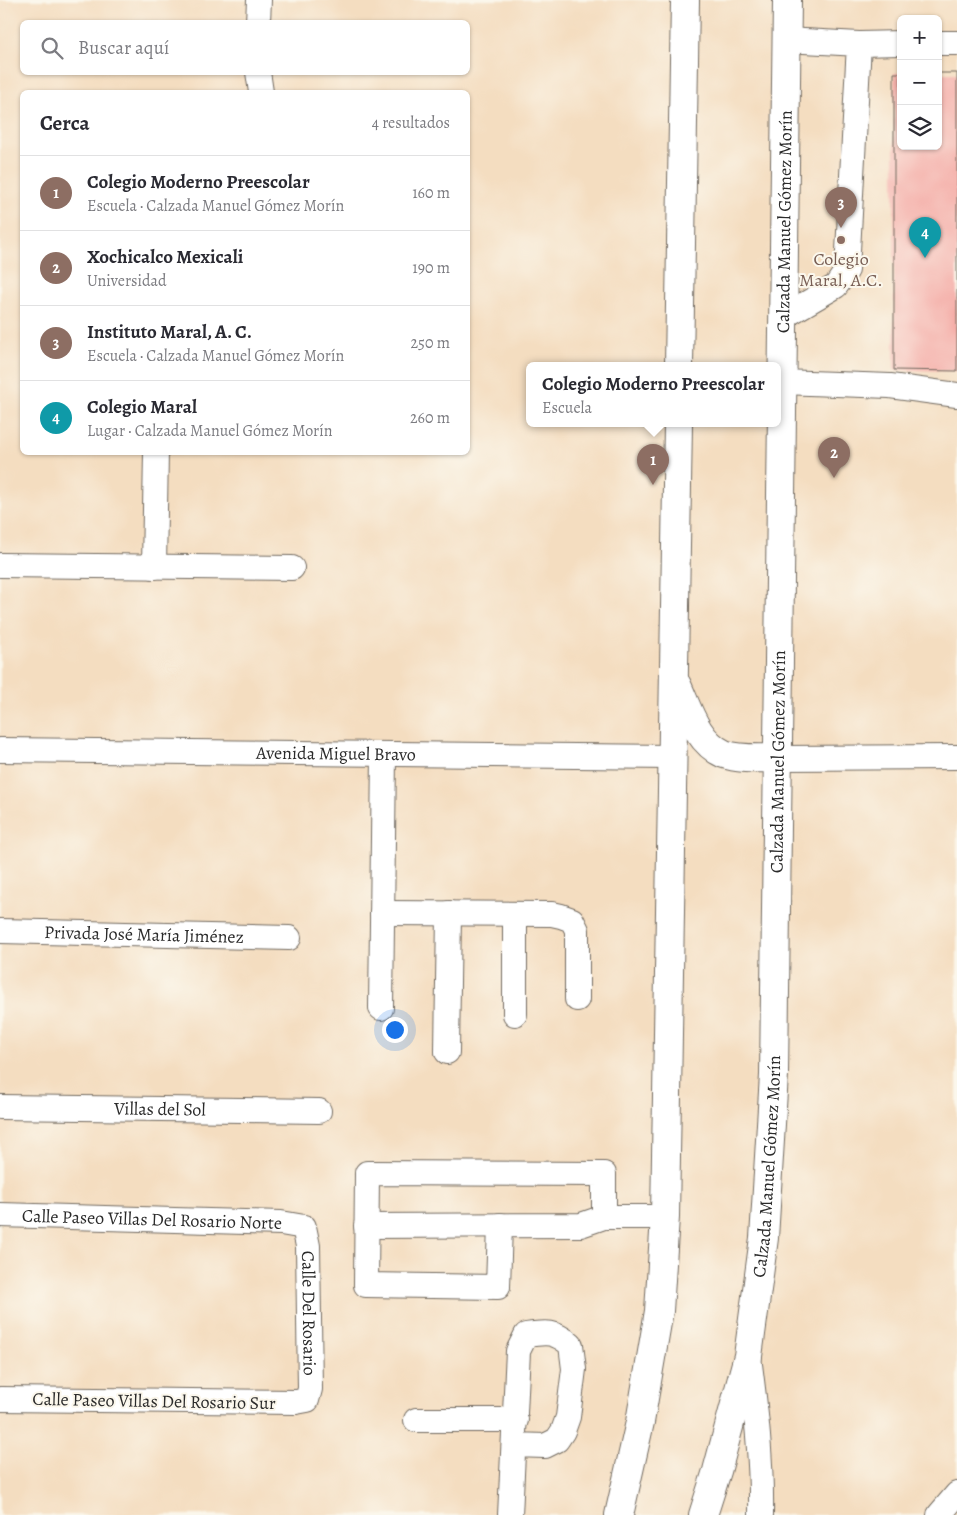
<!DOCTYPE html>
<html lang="es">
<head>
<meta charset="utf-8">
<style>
  :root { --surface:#fff; --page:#f2f2f3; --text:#2b2b33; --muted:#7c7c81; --line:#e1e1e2; --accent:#b45309 }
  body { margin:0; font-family:Alegreya,serif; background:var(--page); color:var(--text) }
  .controls { position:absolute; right:15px; top:15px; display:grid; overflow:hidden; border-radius:8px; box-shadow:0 1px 4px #0004 }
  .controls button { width:45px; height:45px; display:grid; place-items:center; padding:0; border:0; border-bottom:1px solid var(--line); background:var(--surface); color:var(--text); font:25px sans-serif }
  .you { position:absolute; left:394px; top:1029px; width:18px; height:18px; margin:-12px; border:4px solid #fff; border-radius:50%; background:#1a73e8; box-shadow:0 0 0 8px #1a73e833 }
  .badge { display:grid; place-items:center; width:32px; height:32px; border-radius:50%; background:var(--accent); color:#fff; font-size:16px; font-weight:700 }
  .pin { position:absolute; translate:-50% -41px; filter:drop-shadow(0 1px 2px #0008) }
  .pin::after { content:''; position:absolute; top:26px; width:18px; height:15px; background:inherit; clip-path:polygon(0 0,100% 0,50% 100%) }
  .popup { position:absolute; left:526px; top:362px; width:255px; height:65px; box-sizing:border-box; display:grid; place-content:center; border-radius:8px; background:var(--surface); filter:drop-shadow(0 1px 4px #0005); font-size:16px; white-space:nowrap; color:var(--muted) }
  .popup b { font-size:19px; color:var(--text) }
  .popup::after { content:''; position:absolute; left:50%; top:100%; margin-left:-10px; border:10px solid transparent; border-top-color:var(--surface) }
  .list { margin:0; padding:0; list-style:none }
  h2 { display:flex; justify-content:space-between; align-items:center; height:65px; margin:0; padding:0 20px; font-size:21px }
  h2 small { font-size:16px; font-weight:400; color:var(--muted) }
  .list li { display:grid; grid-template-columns:32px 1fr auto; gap:15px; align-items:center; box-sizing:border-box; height:75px; padding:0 20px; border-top:1px solid var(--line) }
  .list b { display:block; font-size:19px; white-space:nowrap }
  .list p { margin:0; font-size:16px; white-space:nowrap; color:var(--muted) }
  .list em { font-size:16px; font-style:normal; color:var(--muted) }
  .icon { flex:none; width:28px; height:28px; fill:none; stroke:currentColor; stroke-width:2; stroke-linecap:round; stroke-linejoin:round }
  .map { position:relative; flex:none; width:957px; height:1515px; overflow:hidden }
  .search { position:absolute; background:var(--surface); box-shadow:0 1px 4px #0004; left:20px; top:20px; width:450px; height:55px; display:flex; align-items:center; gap:12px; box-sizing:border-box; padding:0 18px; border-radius:8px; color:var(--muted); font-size:19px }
  .panel { position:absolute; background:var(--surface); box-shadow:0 1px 4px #0004; left:20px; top:90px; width:450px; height:365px; border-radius:8px }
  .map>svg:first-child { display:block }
  .building { fill:#f4aba6 }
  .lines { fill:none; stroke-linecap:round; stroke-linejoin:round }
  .minor-casing { stroke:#71695f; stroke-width:26 }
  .major-casing { stroke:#71695f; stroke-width:30 }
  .minor { stroke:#fff; stroke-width:24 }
  .major { stroke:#fff; stroke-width:28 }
  .education-dot { fill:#8d6e63; stroke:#fbf7ec; stroke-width:2 }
  .labels { text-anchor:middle; stroke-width:4; stroke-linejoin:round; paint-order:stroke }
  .street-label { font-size:18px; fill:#2b2b2b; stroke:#fbf7ec }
  .education-label { font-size:18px; fill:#785e54; stroke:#fbf7ec }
</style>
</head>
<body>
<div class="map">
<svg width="957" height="1515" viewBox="0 0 957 1515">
  <rect width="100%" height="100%" fill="#fbf7ec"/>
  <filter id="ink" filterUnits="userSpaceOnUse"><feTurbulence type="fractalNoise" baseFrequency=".02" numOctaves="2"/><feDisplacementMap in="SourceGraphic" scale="10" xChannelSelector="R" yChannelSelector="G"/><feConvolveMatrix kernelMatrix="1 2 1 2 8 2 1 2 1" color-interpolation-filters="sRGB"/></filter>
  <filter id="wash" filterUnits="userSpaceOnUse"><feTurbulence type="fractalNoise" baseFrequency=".0096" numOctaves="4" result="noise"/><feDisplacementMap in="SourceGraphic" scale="20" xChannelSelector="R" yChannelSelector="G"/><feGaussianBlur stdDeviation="1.12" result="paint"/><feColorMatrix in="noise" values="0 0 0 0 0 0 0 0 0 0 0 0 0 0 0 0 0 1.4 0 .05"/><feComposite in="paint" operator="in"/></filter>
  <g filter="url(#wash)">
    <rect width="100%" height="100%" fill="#f4ddc0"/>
    <g id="blocks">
      <!-- building -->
      <polygon class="building" points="894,73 901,73 901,146 938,146 938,73 957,73 957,371 894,370"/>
    </g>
  </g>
  <g filter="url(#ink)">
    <use href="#blocks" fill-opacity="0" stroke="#71695f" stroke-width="1"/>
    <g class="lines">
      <defs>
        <g id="minor">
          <polyline points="258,22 259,0"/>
          <polyline points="938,43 957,43"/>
          <polyline points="859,44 901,43"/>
          <polyline points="258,72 261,92"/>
          <polyline points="783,317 836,286 847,270 859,44 786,40"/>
          <polyline points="782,382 890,386 957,395"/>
          <polyline points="0,565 292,568"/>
          <polyline points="154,567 156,452"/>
          <path id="s1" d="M0,750L673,757"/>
          <polyline points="778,758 957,757"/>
          <polyline points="382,913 552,914 561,916 572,920 577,930 577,999"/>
          <polyline points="515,914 515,1014"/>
          <path id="s2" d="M0,931L289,938"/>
          <polyline points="381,1008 384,754"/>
          <polyline points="447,1052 449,913"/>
          <path id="s3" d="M0,1107L319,1111"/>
          <path id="s4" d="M0,1215L281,1223L304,1227L308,1246L310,1389L307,1400L296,1402L0,1399"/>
          <polyline points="500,1225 498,1287 366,1285 367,1173 604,1174 604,1217"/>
          <polyline points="366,1226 581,1225 604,1217 665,1217"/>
          <path d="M749,1357C756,1410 762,1462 761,1515"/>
          <polyline points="416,1420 516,1420"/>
          <path d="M510,1515L518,1351L526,1335C547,1332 555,1331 571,1345L574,1369L568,1417L563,1431L557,1440L545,1446L514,1445"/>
          <polyline points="939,1515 957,1494"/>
        </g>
        <g id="major">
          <polyline points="679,366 685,0"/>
          <path d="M677,685C688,709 697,742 724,754C740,760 761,758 778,758"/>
          <polyline points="619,1515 640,1422 659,1311 665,1217 678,424"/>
          <path id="s5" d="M703,1515L717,1471L748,1356L764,1238L774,1075L787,0"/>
        </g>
      </defs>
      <!-- minor casing -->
      <use href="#minor" class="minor-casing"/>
      <!-- major casing -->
      <use href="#major" class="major-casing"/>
      <!-- minor -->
      <use href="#minor" class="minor"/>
      <!-- major -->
      <use href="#major" class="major"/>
    </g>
  </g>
  <!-- markers -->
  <circle class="education-dot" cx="841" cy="240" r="5"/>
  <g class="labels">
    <!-- street labels -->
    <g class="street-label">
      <text dy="6" stroke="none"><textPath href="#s5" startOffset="1301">Calzada Manuel Gómez Morín</textPath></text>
      <text dy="6" stroke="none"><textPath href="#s1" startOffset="336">Avenida Miguel Bravo</textPath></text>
      <text dy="6" stroke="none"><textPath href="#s5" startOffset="761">Calzada Manuel Gómez Morín</textPath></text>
      <text dy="6" stroke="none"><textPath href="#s2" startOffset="144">Privada José María Jiménez</textPath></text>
      <text dy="6" stroke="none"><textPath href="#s3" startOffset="160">Villas del Sol</textPath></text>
      <text dy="6" stroke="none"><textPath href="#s5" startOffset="356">Calzada Manuel Gómez Morín</textPath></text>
      <text dy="6" stroke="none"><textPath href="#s4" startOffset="152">Calle Paseo Villas Del Rosario Norte</textPath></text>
      <text dy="6" stroke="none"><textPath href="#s4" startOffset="391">Calle Del Rosario</textPath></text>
      <text transform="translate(154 1401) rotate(1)" y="6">Calle Paseo Villas Del Rosario Sur</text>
    </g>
    <!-- education labels -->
    <g class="education-label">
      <text x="841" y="265">Colegio<tspan x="841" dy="21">Maral, A.C.</tspan></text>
    </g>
  </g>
</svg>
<div class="controls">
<button>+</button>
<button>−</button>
<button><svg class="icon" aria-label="layers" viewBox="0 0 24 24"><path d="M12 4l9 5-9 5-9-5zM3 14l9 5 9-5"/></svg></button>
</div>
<div class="you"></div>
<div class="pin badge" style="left:653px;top:485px;background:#8d6e63">1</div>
<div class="popup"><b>Colegio Moderno Preescolar</b>Escuela</div>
<div class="pin badge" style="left:834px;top:478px;background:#8d6e63">2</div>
<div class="pin badge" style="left:841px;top:228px;background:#8d6e63">3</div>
<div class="pin badge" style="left:925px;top:258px;background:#0f9aa8">4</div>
<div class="search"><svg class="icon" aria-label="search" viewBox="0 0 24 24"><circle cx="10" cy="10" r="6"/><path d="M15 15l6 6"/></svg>Buscar aquí</div>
<section class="panel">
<h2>Cerca<small>4 resultados</small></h2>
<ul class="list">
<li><span class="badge" style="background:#8d6e63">1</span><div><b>Colegio Moderno Preescolar</b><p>Escuela · Calzada Manuel Gómez Morín</p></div><em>160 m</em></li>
<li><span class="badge" style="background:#8d6e63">2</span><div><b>Xochicalco Mexicali</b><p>Universidad</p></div><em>190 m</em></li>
<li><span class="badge" style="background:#8d6e63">3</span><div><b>Instituto Maral, A. C.</b><p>Escuela · Calzada Manuel Gómez Morín</p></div><em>250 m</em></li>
<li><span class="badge" style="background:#0f9aa8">4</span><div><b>Colegio Maral</b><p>Lugar · Calzada Manuel Gómez Morín</p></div><em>260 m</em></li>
</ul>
</section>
</div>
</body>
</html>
